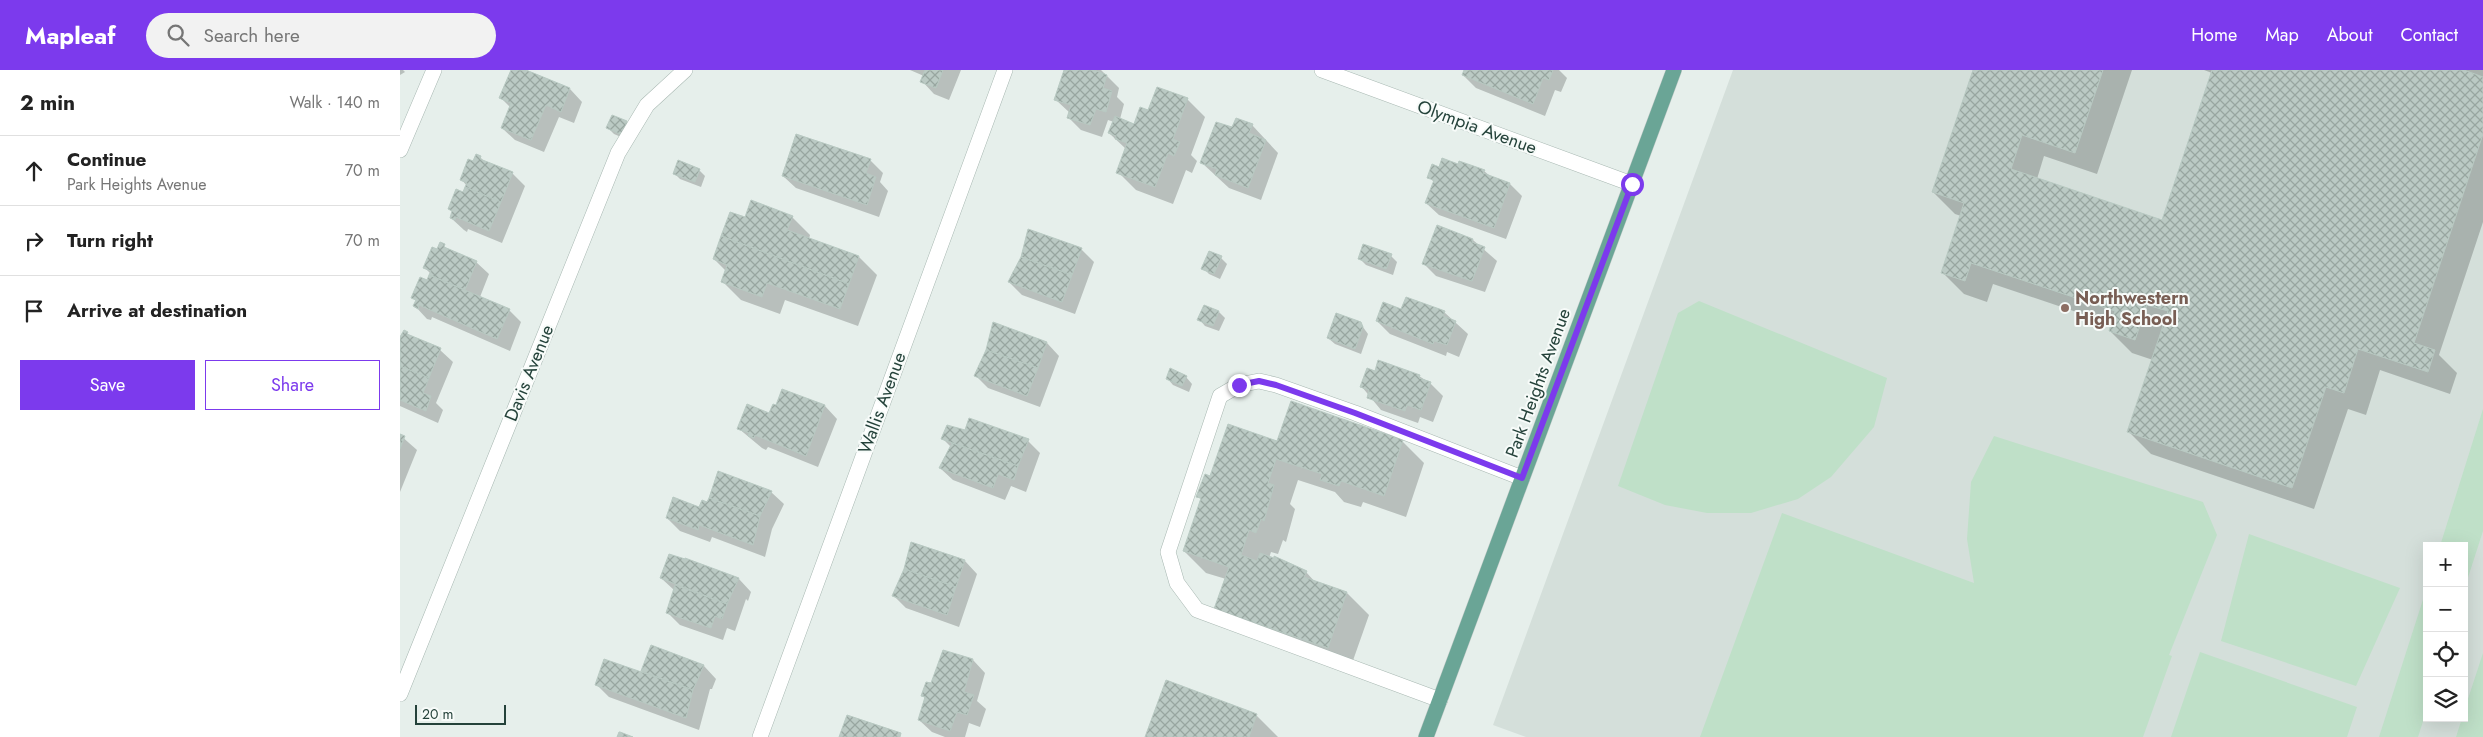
<!DOCTYPE html>
<html lang="en">
<head>
<meta charset="utf-8">
<style>
  :root { --surface:#fff; --page:#f2f2f2; --text:#222; --muted:#767676; --line:#e0e0e0; --accent:#7c3aed }
  body { margin:0; font-family:Jost,sans-serif; background:var(--page); color:var(--text) }
  .controls { position:absolute; right:15px; bottom:15px; display:grid; overflow:hidden; border-radius:0px; box-shadow:0 5px 20px #0002 }
  .controls button { width:45px; height:45px; display:grid; place-items:center; padding:0; border:0; border-bottom:1px solid var(--line); background:var(--surface); color:var(--text); font:25px sans-serif }
  .scale { position:absolute; left:15px; bottom:12px; width:91px; box-sizing:border-box; padding-left:5px; border:2px solid #24423a; border-top:0; font-size:14px; line-height:18px; white-space:nowrap; color:#24423a; -webkit-text-stroke:4px #f7fbf9; paint-order:stroke }
  .stop { position:absolute; width:15px; height:15px; margin:-11px; border:4px solid #7c3aed; border-radius:50%; background:#fff }
  .stop.end { background:#7c3aed; border-color:#fff; box-shadow:0 1px 5px #0008 }
  .list { margin:0; padding:0; list-style:none }
  h2 { display:flex; justify-content:space-between; align-items:center; height:65px; margin:0; padding:0 20px; font-size:21px }
  h2 small { font-size:16px; font-weight:400; color:var(--muted) }
  .list li { display:grid; grid-template-columns:32px 1fr auto; gap:15px; align-items:center; box-sizing:border-box; height:70px; padding:0 20px; border-top:1px solid var(--line) }
  .list b { display:block; font-size:19px; white-space:nowrap }
  .list p { margin:0; font-size:16px; white-space:nowrap; color:var(--muted) }
  .list em { font-size:16px; font-style:normal; color:var(--muted) }
  .actions { display:flex; gap:10px; padding:15px 20px }
  .actions a { flex:1; padding:11px 0; border:1px solid var(--accent); border-radius:0px; text-align:center; font-size:18px; color:var(--accent) }
  .actions .main { background:var(--accent); color:#fff }
  .icon { flex:none; width:28px; height:28px; fill:none; stroke:currentColor; stroke-width:2; stroke-linecap:round; stroke-linejoin:round }
  .map { position:relative; flex:none; width:2083px; height:667px; overflow:hidden }
  header { display:flex; align-items:center; gap:30px; box-sizing:border-box; height:70px; padding:0 25px; background:var(--accent); color:#fff }
  header strong { font-size:24px }
  nav { display:flex; gap:28px; margin-inline-start:auto; font-size:18px }
  .search { width:350px; height:45px; background:var(--page); display:flex; align-items:center; gap:12px; box-sizing:border-box; padding:0 18px; border-radius:28px; color:var(--muted); font-size:19px }
  main { display:flex }
  aside { flex:1; background:var(--surface) }
  .map>svg:first-child { display:block }
  .built { fill:#d4dfda; fill-rule:evenodd }
  .green { fill:#bfe0c8 }
  .shadow { fill:#0003 }
  .building { fill:url(#building-cross-hatch); stroke:#b8c9c2 }
  .lines { fill:none; stroke-linecap:round; stroke-linejoin:round }
  .minor-casing { stroke:#a8b8b2; stroke-width:16 }
  .major-casing { stroke:#c2cac8; stroke-width:16 }
  .minor { stroke:#fff; stroke-width:15 }
  .major { stroke:#6aa596; stroke-width:15 }
  .route { stroke:#7c3aed; stroke-width:6 }
  .education-dot { fill:#8d6e63; stroke:#f7fbf9; stroke-width:2 }
  .labels { text-anchor:middle; stroke-width:4; stroke-linejoin:round; paint-order:stroke }
  .street-label { font-size:18px; fill:#24423a; stroke:#f7fbf9 }
  .education-label { font-size:18px; font-weight:bold; fill:#785e54; stroke:#f7fbf9; text-anchor:start }
</style>
</head>
<body>
<header>
<strong>Mapleaf</strong>
<div class="search"><svg class="icon" aria-label="search" viewBox="0 0 24 24"><circle cx="10" cy="10" r="6"/><path d="M15 15l6 6"/></svg>Search here</div>
<nav><a>Home</a><a>Map</a><a>About</a><a>Contact</a></nav>
</header>
<main>
<aside>
<h2>2 min<small>Walk · 140 m</small></h2>
<ul class="list">
<li><svg class="icon" aria-label="ahead" viewBox="0 0 24 24"><path d="M12 20V5M6 11l6-6 6 6"/></svg><div><b>Continue</b><p>Park Heights Avenue</p></div><em>70 m</em></li>
<li><svg class="icon" aria-label="right" viewBox="0 0 24 24"><path d="M7 20v-9h11M14 6l5 5-5 5"/></svg><div><b>Turn right</b></div><em>70 m</em></li>
<li><svg class="icon" aria-label="arrive" viewBox="0 0 24 24"><path d="M6 21V4h12l-3 4 3 4H6"/></svg><div><b>Arrive at destination</b></div></li>
</ul>
<div class="actions"><a class="main">Save</a><a>Share</a></div>
</aside>
<div class="map">
<svg width="2083" height="667" viewBox="0 0 2083 667">
  <defs>
    <pattern id="building-cross-hatch" width="8" height="8" patternUnits="userSpaceOnUse" patternTransform="scale(1.25)"><rect width="8" height="8" fill="#bbcac4"/><path d="M0 0l8 8M0 8l8-8" fill="none" stroke="#98a6a0"/></pattern>
  </defs>
  <rect width="100%" height="100%" fill="#e6efeb"/>
  <!-- built -->
  <path class="built" d="M1333,0H2083V667H1126L1093,655ZM2027,476H2064V648H2027Z"/>
  <!-- green -->
  <g class="green">
    <polygon points="1299,231 1487,308 1474,357 1431,407 1398,429 1351,443 1307,443 1265,435 1218,416 1278,243"/>
    <polygon points="2083,339 2083,461 2064,520 2064,476 2040,476"/>
    <polygon points="1594,366 1803,432 1817,465 1769,585 1772,586 1743,667 1300,667 1382,443 1574,513 1567,469 1571,412"/>
    <polygon points="1849,464 2000,518 1956,616 1821,571"/>
    <polygon points="2027,517 2027,639 2018,667 1979,667"/>
    <polygon points="1800,582 1957,637 1947,667 1771,667"/>
    <polygon points="2083,583 2083,667 2056,667 2062,648 2064,648 2064,641"/>
  </g>
  <!-- shadow -->
  <g class="shadow">
    <polygon points="0,0 3,0 5,2 0,5"/>
    <polygon points="112,0 122,0 170,19 182,32 174,53 159,47 144,82 115,70 102,58 111,38 101,28"/>
    <polygon points="510,0 561,0 549,30 534,24 522,11 524,6"/>
    <polygon points="665,0 701,0 719,18 717,27 724,34 720,49 735,55 749,42 787,29 805,47 791,85 797,91 792,103 786,100 773,134 736,120 718,102 726,79 709,63 714,52 708,50 702,67 681,60 669,48 670,43 656,30"/>
    <polygon points="1065,0 1159,0 1167,8 1161,22 1155,20 1145,46 1076,18 1063,5"/>
    <polygon points="1574,0 1732,0 1697,104 1644,86 1637,109 1763,151 1812,3 1804,0 2083,0 2083,152 2039,285 2057,303 2050,324 1980,300 1966,345 1948,339 1914,439 1751,384 1729,362 1753,290 1732,283 1710,261 1712,254 1593,214 1587,232 1564,224 1542,202 1561,146 1555,144 1533,122"/>
    <polygon points="226,52 232,58 228,70 214,64 208,58"/>
    <polygon points="852,55 878,83 861,130 829,118 802,93 833,59"/>
    <polygon points="80,87 86,93 113,104 125,116 102,173 68,159 67,162 64,160 51,148 53,142 50,139 64,124 67,116 61,109"/>
    <polygon points="470,90 483,103 480,112 488,121 479,147 396,118 383,106"/>
    <polygon points="1059,95 1084,101 1090,106 1110,114 1122,126 1106,169 1039,145 1026,133 1034,112 1029,107 1039,99"/>
    <polygon points="299,100 305,106 301,117 280,109 274,103"/>
    <polygon points="392,147 410,165 409,169 459,187 477,205 458,256 385,230 380,244 341,230 323,212 326,201 314,189 346,149"/>
    <polygon points="1038,157 1073,170 1097,191 1085,222 1036,206 1024,194"/>
    <polygon points="629,161 681,179 694,192 675,244 622,225 609,212 613,201 617,202 627,174 625,171"/>
    <polygon points="40,174 49,180 76,192 89,204 80,227 109,240 121,252 110,281 32,247 31,250 27,249 15,236 17,231 13,227 28,211 31,204 25,198"/>
    <polygon points="991,186 997,192 993,205 966,195 960,189"/>
    <polygon points="821,188 827,194 820,209 809,204 803,198"/>
    <polygon points="804,236 819,242 825,248 819,261 805,256 799,249"/>
    <polygon points="1002,241 1044,242 1068,264 1059,287 1047,282 1046,286 990,264 977,251"/>
    <polygon points="960,253 968,264 961,284 935,274 928,268"/>
    <polygon points="5,262 12,268 40,280 53,292 36,333 43,340 38,353 0,336 0,268"/>
    <polygon points="647,273 659,286 640,337 588,318 575,305 579,295"/>
    <polygon points="975,302 1019,306 1030,313 1043,326 1033,352 1020,347 1018,353 981,340 962,317"/>
    <polygon points="786,307 792,314 789,322 773,315 767,308"/>
    <polygon points="382,320 425,336 437,349 418,397 368,377 366,380 362,378 338,358 370,344 376,337"/>
    <polygon points="566,361 628,371 640,383 626,422 611,416 605,430 553,410 540,398 551,377 543,369"/>
    <polygon points="0,365 17,380 0,422"/>
    <polygon points="1002,371 1024,393 1006,447 963,432 961,437 944,432 935,422 898,410 890,434 895,439 886,472 883,470 878,484 871,482 869,488 906,502 916,513 947,523 969,545 950,599 838,561 826,509 806,503 784,481 801,430 798,426 811,407 878,373"/>
    <polygon points="371,422 384,434 372,459 365,487 312,467 310,472 280,461 267,448 308,434"/>
    <polygon points="512,473 565,491 577,504 559,557 506,538 494,526 501,515"/>
    <polygon points="286,489 339,509 351,522 348,531 346,529 335,561 327,558 323,570 280,555 267,542 274,520 261,508"/>
    <polygon points="252,576 304,596 316,609 312,619 310,619 299,660 209,627 197,615 242,603"/>
    <polygon points="544,581 573,590 585,603 577,631 586,639 580,657 569,653 565,667 545,667 532,662 519,650 526,629 522,625 532,615"/>
    <polygon points="856,645 878,667 747,667"/>
  </g>
  <!-- building -->
  <g class="building">
    <polygon points="111,0 126,0 170,18 161,42 146,35 131,70 101,58 111,33 99,28"/>
    <polygon points="525,0 543,0 536,18 520,12"/>
    <polygon points="664,0 694,0 707,5 703,18 712,21 706,42 696,39 690,55 667,48 671,35 654,30"/>
    <polygon points="1064,0 1153,0 1149,10 1143,8 1133,34 1062,5"/>
    <polygon points="1573,0 1703,0 1675,83 1622,65 1611,99 1762,150 1812,0 2064,0 2083,7 2083,64 2014,273 2035,280 2028,302 1958,279 1944,323 1926,317 1892,418 1727,362 1768,241 1747,235 1735,270 1709,261 1715,241 1571,193 1565,211 1541,203 1564,133 1532,122"/>
    <polygon points="757,17 788,28 773,69 780,72 774,86 768,83 755,117 716,103 727,73 715,69 716,66 708,63 715,46 734,54 740,37 748,40"/>
    <polygon points="212,45 227,51 222,65 206,58"/>
    <polygon points="836,48 853,54 849,63 866,70 848,118 815,105 817,99 800,93 816,52 832,57"/>
    <polygon points="396,64 471,89 466,103 476,107 467,135 382,106"/>
    <polygon points="76,84 81,86 80,89 113,102 101,132 65,117 67,113 60,110 68,89 73,91"/>
    <polygon points="1042,88 1058,94 1059,91 1085,100 1083,103 1110,113 1094,158 1025,133 1034,110 1027,108 1032,94 1039,97"/>
    <polygon points="278,90 300,99 295,112 273,104"/>
    <polygon points="65,117 101,132 89,161 56,147 55,150 50,148 52,141 48,139 56,119 63,122"/>
    <polygon points="351,130 393,146 387,160 459,186 449,214 321,166 330,142 345,147"/>
    <polygon points="1037,155 1073,169 1072,172 1085,177 1072,211 1022,194"/>
    <polygon points="628,159 682,178 672,205 621,187"/>
    <polygon points="321,166 449,214 440,239 367,213 362,227 321,212 327,195 313,189"/>
    <polygon points="40,172 45,174 44,177 77,191 65,220 29,205 31,201 23,198 32,177 37,179"/>
    <polygon points="963,174 992,184 986,199 958,189"/>
    <polygon points="809,181 822,186 814,204 801,199"/>
    <polygon points="621,187 672,205 662,232 608,212"/>
    <polygon points="29,205 110,239 97,269 19,235 18,239 13,236 16,230 11,228 20,207 27,210"/>
    <polygon points="1006,227 1045,241 1043,246 1056,251 1047,275 1034,271 1033,274 976,251 983,232 1001,239"/>
    <polygon points="804,235 819,241 813,256 797,250"/>
    <polygon points="936,243 961,252 963,257 955,279 927,268"/>
    <polygon points="593,252 647,272 638,298 586,280"/>
    <polygon points="4,260 8,262 7,264 41,278 29,308 0,296 0,267"/>
    <polygon points="586,280 638,298 627,326 574,306"/>
    <polygon points="978,290 1020,305 1019,308 1031,312 1021,340 1007,335 1005,341 967,328 969,320 960,317 967,298 975,301"/>
    <polygon points="0,296 29,308 23,323 31,326 26,341 0,330"/>
    <polygon points="770,298 787,306 782,316 766,309"/>
    <polygon points="382,319 425,335 406,386 355,365 354,368 348,366 349,363 337,359 347,334 369,343 373,334 376,335"/>
    <polygon points="891,331 1003,370 984,426 941,411 939,416 920,410 922,404 876,389 868,413 874,415 864,451 861,449 856,463 849,460 841,485 857,491 860,483 874,488 874,486 907,501 904,507 947,522 928,578 814,539 829,497 783,481 801,428 796,427 805,404 810,406 828,354 877,371"/>
    <polygon points="569,348 629,369 618,396 541,369 547,355 565,360"/>
    <polygon points="0,364 5,366 0,379"/>
    <polygon points="552,373 618,396 614,410 598,404 593,418 539,398"/>
    <polygon points="318,401 372,421 360,446 309,428"/>
    <polygon points="273,427 299,437 302,430 307,432 309,428 360,446 353,475 299,455 298,460 266,448"/>
    <polygon points="511,472 565,490 556,517 504,499"/>
    <polygon points="269,484 285,489 285,488 339,508 327,534 260,508"/>
    <polygon points="504,499 556,517 547,545 492,526"/>
    <polygon points="275,515 327,534 322,549 315,546 311,558 266,543"/>
    <polygon points="251,575 304,595 293,620 241,601"/>
    <polygon points="543,580 573,589 564,622 574,625 567,645 557,642 550,661 518,650 525,627 521,626 526,612 531,613"/>
    <polygon points="204,589 293,620 286,648 195,615"/>
    <polygon points="766,610 857,644 849,667 745,667"/>
    <polygon points="447,645 501,663 500,667 439,667"/>
    <polygon points="219,662 220,662 233,667 217,667"/>
  </g>
  <g class="lines">
    <defs>
      <g id="minor">
        <polyline points="922,0 1232,114"/>
        <polyline points="0,80 34,0"/>
        <polyline points="0,624 218,83 247,35 285,0"/>
        <polyline points="1040,630 797,540 777,513 768,482 820,326 839,315 859,311 876,315 955,343 1122,408"/>
        <polyline points="360,667 605,0"/>
      </g>
      <polyline id="major" points="1026,667 1274,0"/>
    </defs>
    <!-- minor casing -->
    <use href="#minor" class="minor-casing"/>
    <!-- major casing -->
    <use href="#major" class="major-casing"/>
    <!-- minor -->
    <use href="#minor" class="minor"/>
    <!-- major -->
    <use href="#major" class="major"/>
  </g>
  <g class="lines">
    <!-- route -->
    <polyline class="route" points="839,315 859,311 876,315 955,343 1122,408 1232,114"/>
  </g>
  <!-- markers -->
  <circle class="education-dot" cx="1665" cy="238" r="5"/>
  <g class="labels">
    <!-- street labels -->
    <g class="street-label">
      <text transform="translate(1077 57) rotate(20)" y="6">Olympia Avenue</text>
      <text transform="translate(129 303) rotate(-68)" y="6">Davis Avenue</text>
      <text transform="translate(1138 313) rotate(-70)" y="6">Park Heights Avenue</text>
      <text transform="translate(482 333) rotate(-70)" y="6">Wallis Avenue</text>
    </g>
    <!-- education labels -->
    <g class="education-label">
      <text x="1675" y="234">Northwestern<tspan x="1675" dy="21">High School</tspan></text>
    </g>
  </g>
</svg>
<div class="controls">
<button>+</button>
<button>−</button>
<button><svg class="icon" aria-label="locate" viewBox="0 0 24 24"><circle cx="12" cy="12" r="6"/><path d="M12 2v4M12 18v4M2 12h4M18 12h4"/></svg></button>
<button><svg class="icon" aria-label="layers" viewBox="0 0 24 24"><path d="M12 4l9 5-9 5-9-5zM3 14l9 5 9-5"/></svg></button>
</div>
<div class="scale">20 m</div>
<div class="stop" style="left:1232px;top:114px"></div>
<div class="stop end" style="left:839px;top:315px"></div>
</div>
</main>
</body>
</html>
